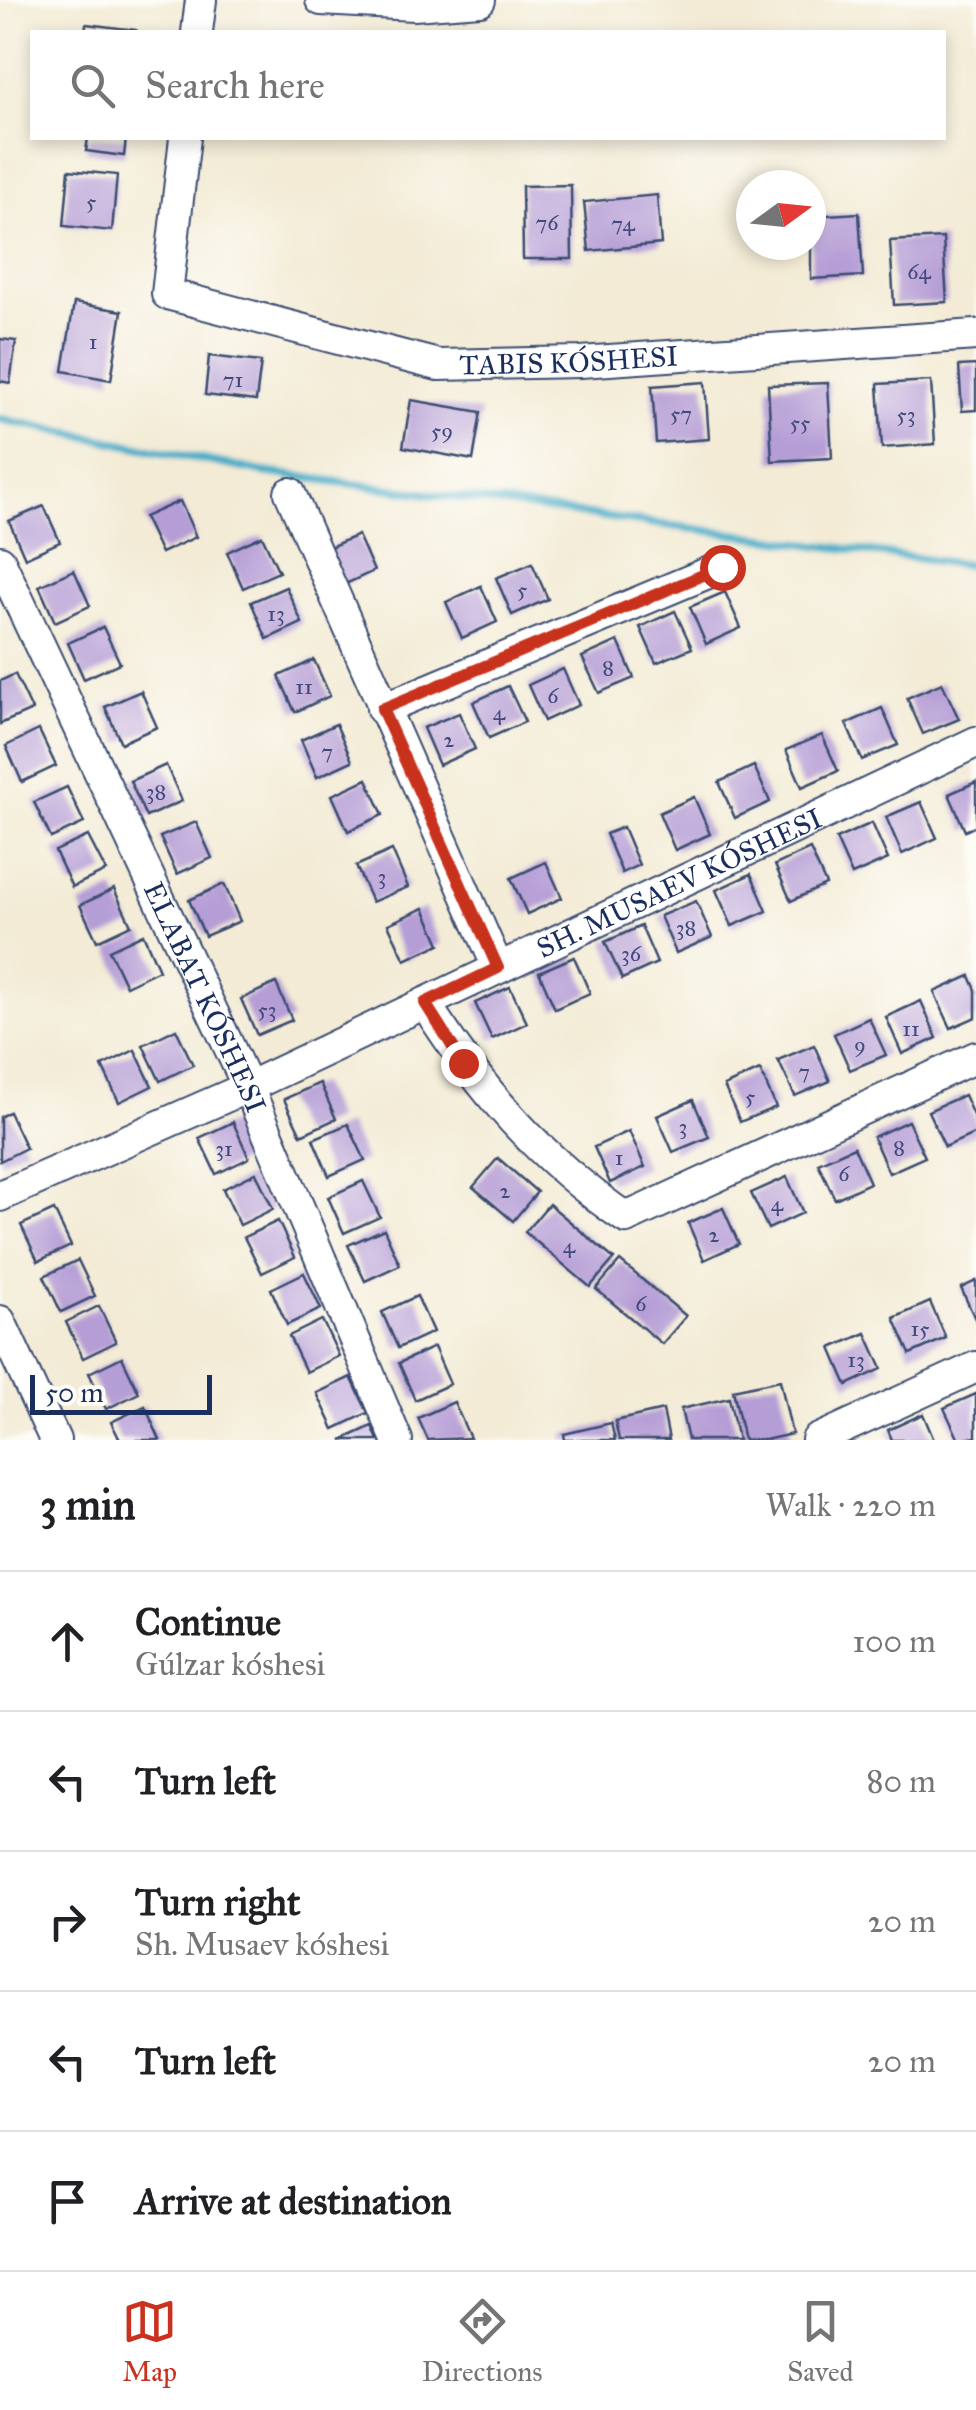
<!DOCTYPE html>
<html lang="en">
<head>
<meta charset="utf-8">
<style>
  :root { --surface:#fff; --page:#f6f6f6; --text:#202124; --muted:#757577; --line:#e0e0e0; --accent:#c8321e }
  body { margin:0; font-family:"IM FELL Great Primer",serif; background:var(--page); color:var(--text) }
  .compass { position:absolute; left:736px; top:170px; width:90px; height:90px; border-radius:50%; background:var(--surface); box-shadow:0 5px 15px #0003; rotate:75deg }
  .scale { position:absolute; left:30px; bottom:25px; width:182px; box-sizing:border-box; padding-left:10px; border:5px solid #1b2f5e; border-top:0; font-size:28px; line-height:35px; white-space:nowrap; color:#1b2f5e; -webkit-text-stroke:8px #fdfcf7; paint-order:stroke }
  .stop { position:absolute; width:30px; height:30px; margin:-22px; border:8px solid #c8321e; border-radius:50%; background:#fff }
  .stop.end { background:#c8321e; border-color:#fff; box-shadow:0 2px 10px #0008 }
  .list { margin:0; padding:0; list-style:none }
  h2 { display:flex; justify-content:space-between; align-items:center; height:130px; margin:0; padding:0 40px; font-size:42px }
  h2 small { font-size:32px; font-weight:400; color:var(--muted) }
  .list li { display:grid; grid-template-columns:65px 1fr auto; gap:30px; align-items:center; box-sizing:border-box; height:140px; padding:0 40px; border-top:2px solid var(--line) }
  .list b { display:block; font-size:38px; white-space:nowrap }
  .list p { margin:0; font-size:32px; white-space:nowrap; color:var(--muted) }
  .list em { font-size:32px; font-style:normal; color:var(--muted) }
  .icon { flex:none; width:55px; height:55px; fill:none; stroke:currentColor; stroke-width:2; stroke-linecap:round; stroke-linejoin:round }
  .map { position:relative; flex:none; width:976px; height:1440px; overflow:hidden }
  .search { position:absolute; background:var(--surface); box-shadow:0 5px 15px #0003; left:30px; right:30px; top:30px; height:110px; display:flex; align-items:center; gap:25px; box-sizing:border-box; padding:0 35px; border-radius:0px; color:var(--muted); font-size:38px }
  .sheet { height:830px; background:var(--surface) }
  nav { display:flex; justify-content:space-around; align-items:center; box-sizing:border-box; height:140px; border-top:2px solid var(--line); background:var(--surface); font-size:28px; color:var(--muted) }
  nav a { display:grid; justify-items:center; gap:5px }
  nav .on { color:var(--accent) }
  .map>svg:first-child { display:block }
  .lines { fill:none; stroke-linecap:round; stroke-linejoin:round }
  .stream { stroke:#49adc8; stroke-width:8 }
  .building { fill:#b59dd6 }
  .minor-casing { stroke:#3b4b70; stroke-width:34 }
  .minor { stroke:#fff; stroke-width:30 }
  .route { stroke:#c8321e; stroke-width:12 }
  .labels { text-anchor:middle; stroke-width:8; stroke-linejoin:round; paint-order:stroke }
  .number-label { font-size:22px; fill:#424a7c }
  .street-label { font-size:28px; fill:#1b2f5e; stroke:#fdfcf7 }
</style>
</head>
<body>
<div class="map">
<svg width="976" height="1440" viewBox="0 0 976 1440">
  <rect width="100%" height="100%" fill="#fdfcf7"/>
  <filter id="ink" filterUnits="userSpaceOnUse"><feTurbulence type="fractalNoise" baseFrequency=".01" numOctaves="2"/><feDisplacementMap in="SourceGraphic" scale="20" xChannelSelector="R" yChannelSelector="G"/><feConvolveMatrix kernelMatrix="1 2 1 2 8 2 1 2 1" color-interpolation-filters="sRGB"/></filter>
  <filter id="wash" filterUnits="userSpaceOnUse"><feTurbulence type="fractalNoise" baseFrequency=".0048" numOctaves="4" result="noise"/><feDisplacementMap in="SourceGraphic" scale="40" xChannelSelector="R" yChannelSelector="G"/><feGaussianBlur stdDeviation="2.25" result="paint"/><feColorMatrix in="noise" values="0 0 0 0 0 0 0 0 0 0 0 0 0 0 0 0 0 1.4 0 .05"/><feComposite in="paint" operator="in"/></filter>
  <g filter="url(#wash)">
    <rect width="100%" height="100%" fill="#f3ebd5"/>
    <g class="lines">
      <!-- stream -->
      <polyline class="stream" points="0,419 263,472 976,566"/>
    </g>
    <g id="blocks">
      <!-- building -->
      <g class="building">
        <polygon points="86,24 136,30 135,32 85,32"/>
        <polygon points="88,138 126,138 124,156 86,151"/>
        <polygon points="69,170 117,175 112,231 64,226"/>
        <polygon points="571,185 572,259 523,259 522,186"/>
        <polygon points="657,195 661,244 589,251 584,202"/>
        <polygon points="859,213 863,276 811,279 811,216"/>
        <polygon points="943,238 947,302 894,305 890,241"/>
        <polygon points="74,303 122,311 111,380 63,371"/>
        <polygon points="0,339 16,341 10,383 0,381"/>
        <polygon points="209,356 261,362 256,401 205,395"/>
        <polygon points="976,365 976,410 962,411 959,366"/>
        <polygon points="931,381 935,444 882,448 878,384"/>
        <polygon points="705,382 709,439 656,443 652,386"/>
        <polygon points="828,383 832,458 772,461 768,385"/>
        <polygon points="411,400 481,412 473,460 403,447"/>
        <polygon points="180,501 196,537 161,553 144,517"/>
        <polygon points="44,506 60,542 25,558 9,521"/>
        <polygon points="358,535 374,571 339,587 323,550"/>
        <polygon points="262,536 279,572 243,588 227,552"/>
        <polygon points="532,563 548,599 512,615 496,578"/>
        <polygon points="74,570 90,606 55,622 39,586"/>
        <polygon points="481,586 497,622 462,638 446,602"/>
        <polygon points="286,587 302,623 267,639 251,602"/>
        <polygon points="725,592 741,628 706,644 690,607"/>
        <polygon points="675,611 692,648 656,663 640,627"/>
        <polygon points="103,627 120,663 84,679 68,643"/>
        <polygon points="618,641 634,678 599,693 582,657"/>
        <polygon points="314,660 330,696 295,712 279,676"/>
        <polygon points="563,669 579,705 544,721 528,685"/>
        <polygon points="15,674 32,710 0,724 0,681"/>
        <polygon points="942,683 959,719 923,734 907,698"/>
        <polygon points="508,686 525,722 489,738 473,702"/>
        <polygon points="141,691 157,727 121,743 105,707"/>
        <polygon points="882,708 898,745 862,760 846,724"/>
        <polygon points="459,713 475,749 439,765 423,728"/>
        <polygon points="336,724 352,761 317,777 301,740"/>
        <polygon points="39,730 56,766 22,782 6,746"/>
        <polygon points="822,735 838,771 802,787 786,750"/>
        <polygon points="166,765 182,801 146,817 130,781"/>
        <polygon points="754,766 770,802 735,818 719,782"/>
        <polygon points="367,779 383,815 348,831 332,795"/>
        <polygon points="976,782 976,826 965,831 949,794"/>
        <polygon points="67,787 84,823 51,838 34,802"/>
        <polygon points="694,797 710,834 675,850 659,813"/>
        <polygon points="921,802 937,838 902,854 886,817"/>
        <polygon points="196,822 212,858 177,874 160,837"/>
        <polygon points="872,823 888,859 852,875 836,839"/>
        <polygon points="623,827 639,865 622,873 606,834"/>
        <polygon points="88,836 106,871 72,887 55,851"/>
        <polygon points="810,849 826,885 791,901 775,865"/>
        <polygon points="392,850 408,887 372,902 356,866"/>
        <polygon points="546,862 562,898 527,914 511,878"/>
        <polygon points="751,874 767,911 732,926 716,890"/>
        <polygon points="224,884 240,921 205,936 189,900"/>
        <polygon points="114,889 131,925 97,941 80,905"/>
        <polygon points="696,901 712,937 676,953 660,916"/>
        <polygon points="424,908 440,944 405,960 388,924"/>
        <polygon points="641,926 657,963 622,979 605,942"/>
        <polygon points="143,934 159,970 126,986 109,950"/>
        <polygon points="574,957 590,993 555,1009 539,972"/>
        <polygon points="970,976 976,990 976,1017 951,1028 934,992"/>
        <polygon points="276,983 292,1020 257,1035 241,999"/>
        <polygon points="510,987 527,1023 492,1039 475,1003"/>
        <polygon points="921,1001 937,1038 902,1054 886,1017"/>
        <polygon points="869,1018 886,1055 850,1070 834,1034"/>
        <polygon points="176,1029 193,1065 160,1081 143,1045"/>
        <polygon points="814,1045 830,1081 795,1096 778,1060"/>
        <polygon points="135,1050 152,1086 119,1102 102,1066"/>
        <polygon points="760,1070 776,1107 740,1122 724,1086"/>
        <polygon points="320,1083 336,1119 301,1135 284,1099"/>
        <polygon points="964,1095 976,1122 976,1133 945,1147 928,1111"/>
        <polygon points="693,1100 709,1137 673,1152 657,1116"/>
        <polygon points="9,1112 26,1148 0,1161 0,1117"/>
        <polygon points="908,1121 925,1157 889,1173 873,1137"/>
        <polygon points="233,1122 249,1158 216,1174 199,1138"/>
        <polygon points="348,1124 365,1160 329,1176 313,1139"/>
        <polygon points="629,1131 645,1167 610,1183 594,1147"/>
        <polygon points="854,1147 870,1183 835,1199 818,1163"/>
        <polygon points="498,1158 537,1192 513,1221 473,1187"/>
        <polygon points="256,1173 273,1209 240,1225 223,1189"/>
        <polygon points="787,1177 803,1213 768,1229 751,1193"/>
        <polygon points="363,1181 380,1217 344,1233 328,1197"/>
        <polygon points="549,1204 614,1259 590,1287 525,1232"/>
        <polygon points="723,1208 739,1244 704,1260 688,1223"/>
        <polygon points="54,1210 71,1246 38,1261 21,1225"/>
        <polygon points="278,1221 295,1257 262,1273 244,1237"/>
        <polygon points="384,1229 400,1265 365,1281 348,1245"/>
        <polygon points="78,1260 95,1296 61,1312 44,1276"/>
        <polygon points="620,1261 686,1316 662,1344 596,1289"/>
        <polygon points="304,1273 321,1309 287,1325 271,1289"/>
        <polygon points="976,1281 976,1321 961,1288"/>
        <polygon points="417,1296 433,1332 398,1348 382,1312"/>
        <polygon points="930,1302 946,1338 910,1354 894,1318"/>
        <polygon points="99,1306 116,1342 83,1358 66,1322"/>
        <polygon points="322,1320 339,1356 306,1372 289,1336"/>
        <polygon points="866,1333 882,1369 847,1385 831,1348"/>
        <polygon points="434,1347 450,1384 415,1400 399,1363"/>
        <polygon points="122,1357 139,1393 106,1409 89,1373"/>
        <polygon points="351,1377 368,1413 334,1429 317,1393"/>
        <polygon points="780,1380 792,1434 765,1440 744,1440 733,1390"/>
        <polygon points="976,1394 976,1437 959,1440 944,1408"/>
        <polygon points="729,1398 738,1440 688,1440 681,1409"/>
        <polygon points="454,1402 470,1438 428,1440 418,1418"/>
        <polygon points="145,1406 160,1440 120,1440 111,1422"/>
        <polygon points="663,1410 669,1440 619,1440 615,1421"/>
        <polygon points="923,1414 934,1440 892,1440 888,1430"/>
        <polygon points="611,1423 615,1440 565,1440 564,1434"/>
        <polygon points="372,1426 378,1440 342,1440"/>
      </g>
    </g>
  </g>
  <g filter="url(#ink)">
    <use href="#blocks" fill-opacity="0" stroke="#3b4b70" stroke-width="2.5"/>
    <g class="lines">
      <defs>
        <g id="minor">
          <polyline points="321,0 414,5 480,0"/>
          <polyline points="197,32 201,0"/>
          <path id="s1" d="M185,138L167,294L438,365L580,362L976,335"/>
          <polyline points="290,493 498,968"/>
          <path id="s2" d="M0,561L248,1087L397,1440"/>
          <polyline points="382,709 722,567"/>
          <path d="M425,1003C480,1090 540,1159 626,1218L976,1057"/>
          <path id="s3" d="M0,1196L248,1087L976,742"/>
          <polyline points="0,1321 55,1440"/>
          <polyline points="817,1440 976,1367"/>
        </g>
      </defs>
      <!-- minor casing -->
      <use href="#minor" class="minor-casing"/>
      <!-- minor -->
      <use href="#minor" class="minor"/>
    </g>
  </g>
  <g class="lines" filter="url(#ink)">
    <!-- route -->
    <polyline class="route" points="463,1063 425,1003 498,968 382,709 722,567"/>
  </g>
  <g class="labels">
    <!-- number labels -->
    <g class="number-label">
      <text x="91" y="209">5</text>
      <text x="547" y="230">76</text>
      <text x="623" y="231">74</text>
      <text x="919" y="279">64</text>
      <text x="93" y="349">1</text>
      <text x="233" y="387">71</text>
      <text x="681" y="421">57</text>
      <text x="906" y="422">53</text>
      <text x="800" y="430">55</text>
      <text x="442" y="438">59</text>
      <text x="522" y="597">5</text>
      <text x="276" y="621">13</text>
      <text x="608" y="675">8</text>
      <text x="304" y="694">11</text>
      <text x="553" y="703">6</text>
      <text x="499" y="720">4</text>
      <text x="449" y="747">2</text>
      <text x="327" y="759">7</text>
      <text x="156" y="799">38</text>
      <text x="382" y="884">3</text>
      <text x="686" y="935">38</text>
      <text x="631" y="961">36</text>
      <text x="267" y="1017">53</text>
      <text x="911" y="1036">11</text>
      <text x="860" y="1052">9</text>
      <text x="804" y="1079">7</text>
      <text x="750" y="1104">5</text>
      <text x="683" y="1134">3</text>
      <text x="899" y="1155">8</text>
      <text x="224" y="1156">31</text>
      <text x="619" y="1165">1</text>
      <text x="844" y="1181">6</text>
      <text x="505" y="1198">2</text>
      <text x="777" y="1211">4</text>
      <text x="714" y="1242">2</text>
      <text x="569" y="1253">4</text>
      <text x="641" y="1311">6</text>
      <text x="920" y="1336">15</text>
      <text x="856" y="1367">13</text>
    </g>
    <!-- street labels -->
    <g class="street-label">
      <text dy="10" stroke="none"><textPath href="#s1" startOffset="568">TABIS KÓSHESI</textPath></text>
      <text dy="10" stroke="none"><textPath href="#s3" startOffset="748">SH. MUSAEV KÓSHESI</textPath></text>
      <text dy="10" stroke="none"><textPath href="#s2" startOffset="482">ELABAT KÓSHESI</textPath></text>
    </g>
  </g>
</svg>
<svg class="compass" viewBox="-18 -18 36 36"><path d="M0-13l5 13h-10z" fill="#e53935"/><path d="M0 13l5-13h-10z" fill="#757577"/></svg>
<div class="scale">50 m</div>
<div class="stop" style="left:722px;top:567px"></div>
<div class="stop end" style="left:463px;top:1063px"></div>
<div class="search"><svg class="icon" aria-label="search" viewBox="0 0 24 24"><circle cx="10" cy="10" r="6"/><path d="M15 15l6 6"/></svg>Search here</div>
</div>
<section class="sheet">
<h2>3 min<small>Walk · 220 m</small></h2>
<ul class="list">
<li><svg class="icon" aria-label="ahead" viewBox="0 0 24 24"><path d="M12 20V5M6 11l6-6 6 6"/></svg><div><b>Continue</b><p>Gúlzar kóshesi</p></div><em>100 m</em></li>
<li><svg class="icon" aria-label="left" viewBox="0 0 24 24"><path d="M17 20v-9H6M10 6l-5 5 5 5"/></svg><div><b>Turn left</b></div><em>80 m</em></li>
<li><svg class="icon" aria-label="right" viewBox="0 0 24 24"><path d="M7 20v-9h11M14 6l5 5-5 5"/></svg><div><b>Turn right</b><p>Sh. Musaev kóshesi</p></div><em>20 m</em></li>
<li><svg class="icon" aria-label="left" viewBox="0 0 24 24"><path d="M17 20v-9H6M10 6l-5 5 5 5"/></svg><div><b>Turn left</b></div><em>20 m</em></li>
<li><svg class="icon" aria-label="arrive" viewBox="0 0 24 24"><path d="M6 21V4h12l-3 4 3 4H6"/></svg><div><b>Arrive at destination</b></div></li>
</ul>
</section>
<nav>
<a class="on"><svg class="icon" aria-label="map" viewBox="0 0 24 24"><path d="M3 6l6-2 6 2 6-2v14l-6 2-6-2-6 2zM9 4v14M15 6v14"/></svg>Map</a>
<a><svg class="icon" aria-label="directions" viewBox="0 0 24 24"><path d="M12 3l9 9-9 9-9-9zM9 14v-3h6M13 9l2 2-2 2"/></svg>Directions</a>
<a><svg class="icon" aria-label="saved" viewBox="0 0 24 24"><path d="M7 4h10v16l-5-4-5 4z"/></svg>Saved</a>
</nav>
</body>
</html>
